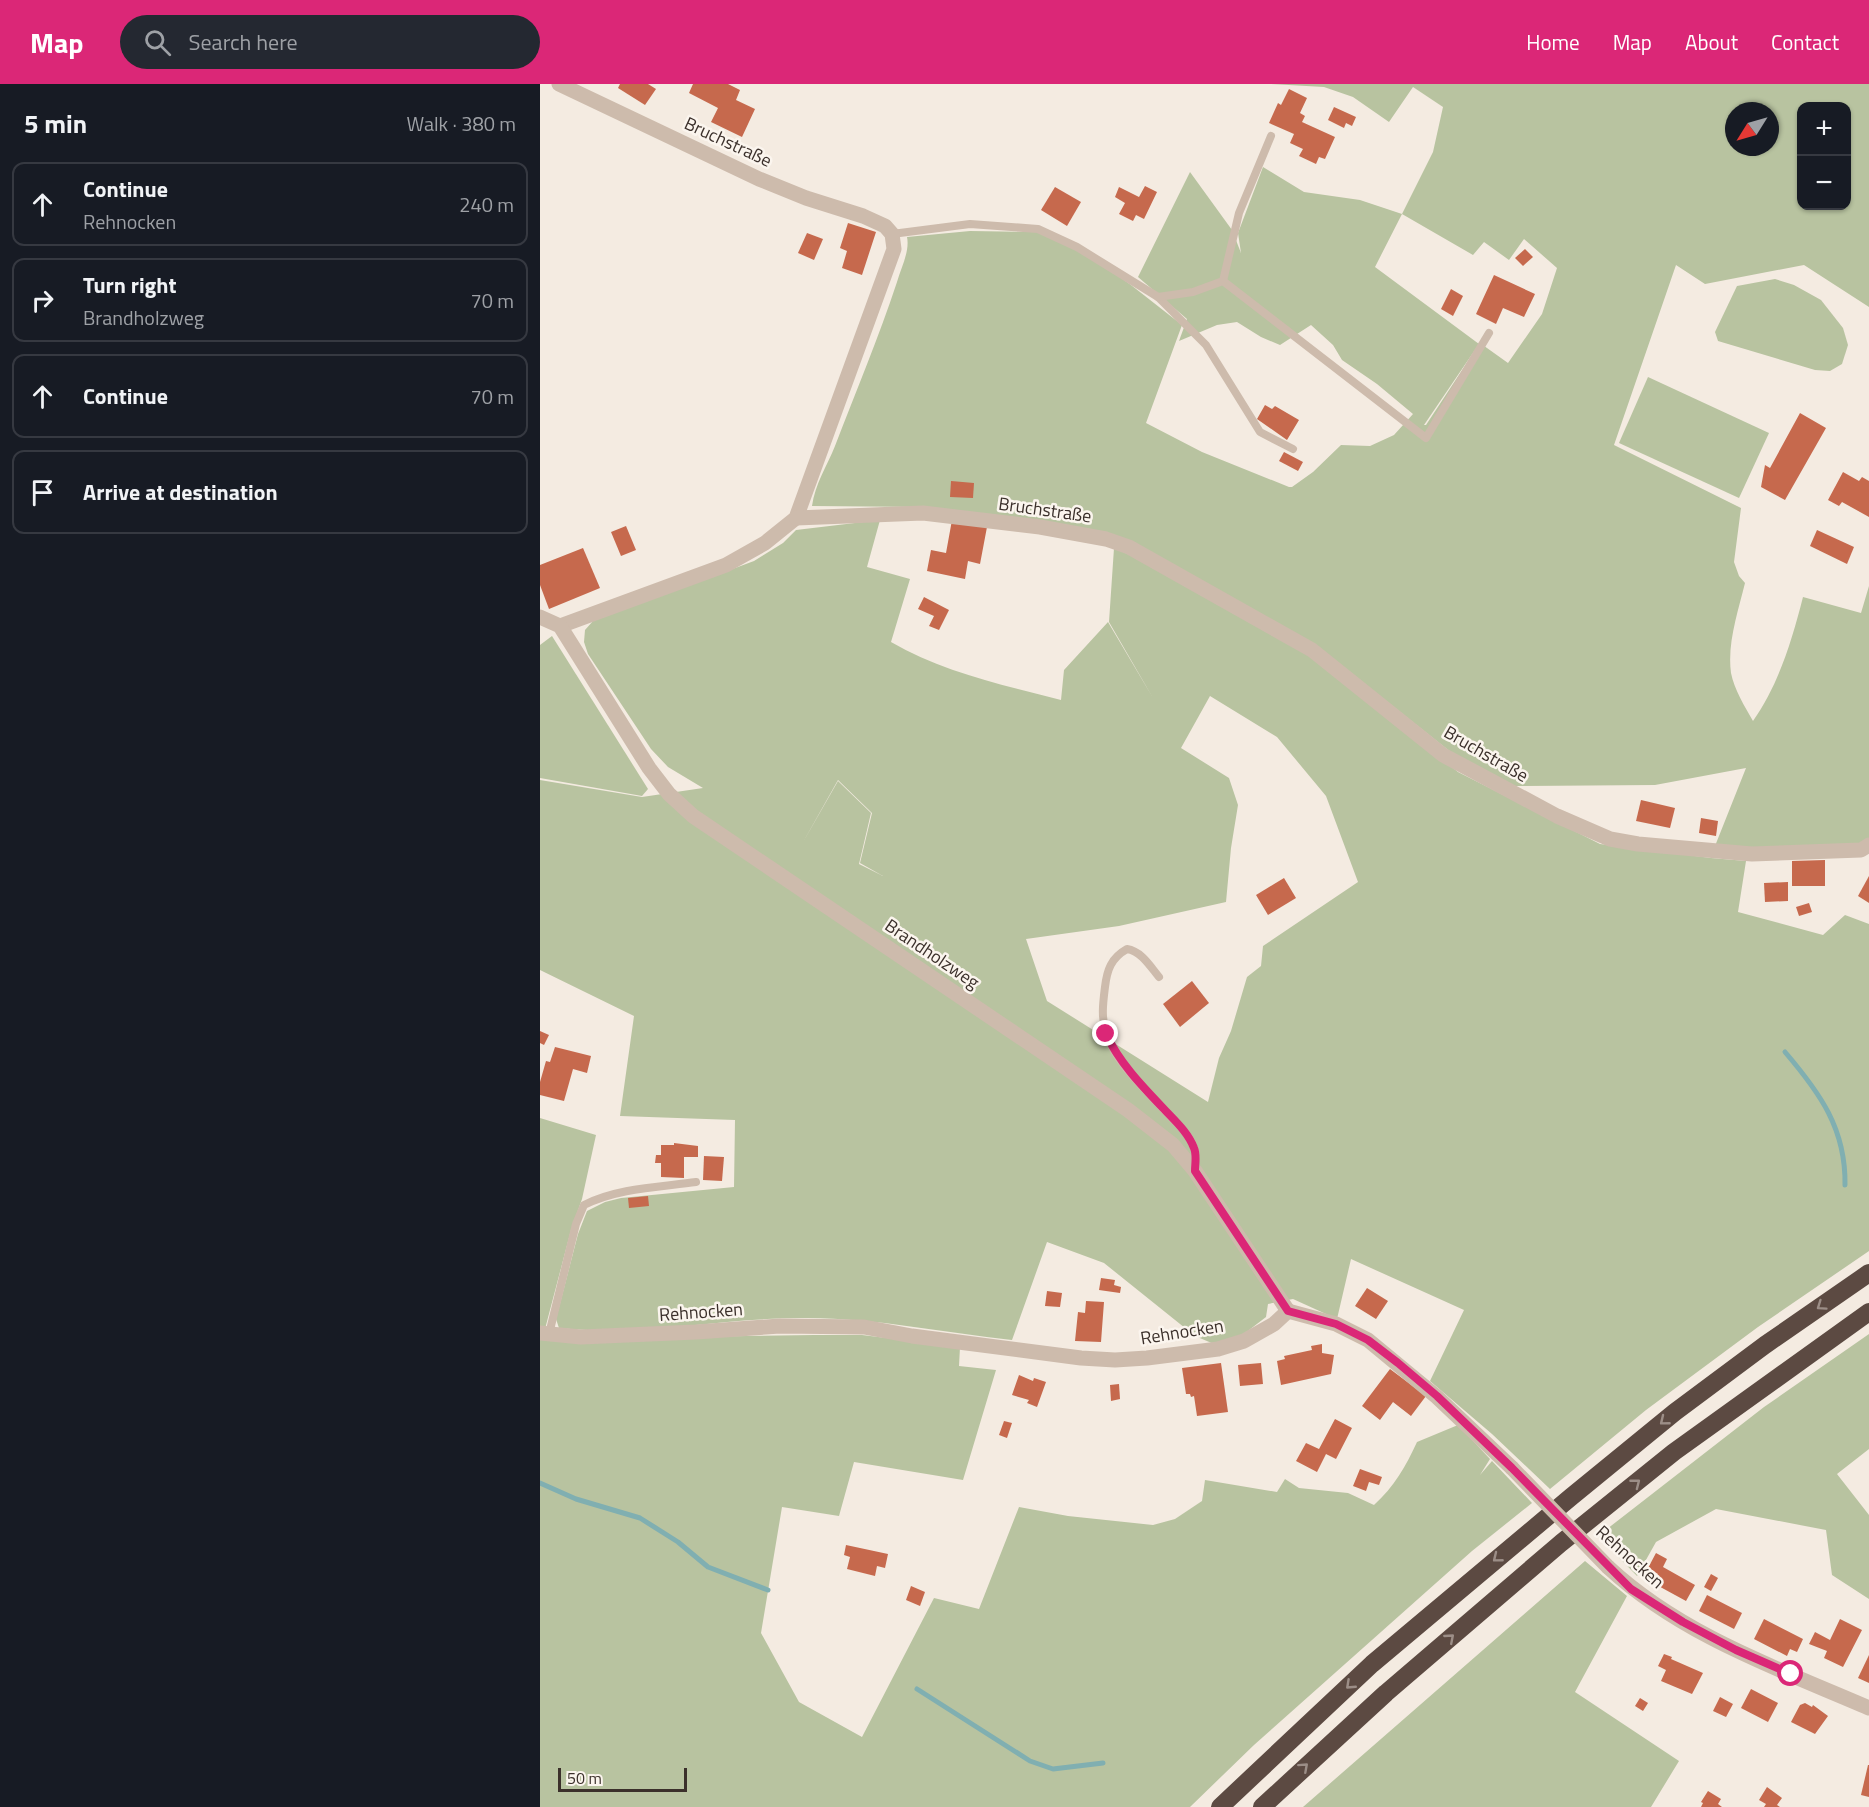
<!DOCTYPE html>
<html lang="en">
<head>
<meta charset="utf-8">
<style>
	body { margin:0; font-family:"Titillium Web",sans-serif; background:#242831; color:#f1f3f6 }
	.controls { position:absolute; right:18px; top:18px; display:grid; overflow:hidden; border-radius:12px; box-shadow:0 2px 4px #0004 }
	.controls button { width:54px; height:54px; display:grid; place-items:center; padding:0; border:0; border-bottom:2px solid #363941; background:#171b24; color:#f1f3f6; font:30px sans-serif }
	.compass { position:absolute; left:1185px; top:18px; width:54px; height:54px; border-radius:50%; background:#171b24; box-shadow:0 2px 4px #0004; rotate:233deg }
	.scale { position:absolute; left:18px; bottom:15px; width:129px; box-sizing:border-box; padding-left:6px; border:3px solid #3b302b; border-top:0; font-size:16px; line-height:21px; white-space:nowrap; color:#3b302b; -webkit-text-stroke:4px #fbf5ee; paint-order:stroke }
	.stop { position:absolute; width:18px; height:18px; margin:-14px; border:4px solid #db2777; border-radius:50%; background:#fff }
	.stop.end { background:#db2777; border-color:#fff; box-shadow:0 2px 6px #0008 }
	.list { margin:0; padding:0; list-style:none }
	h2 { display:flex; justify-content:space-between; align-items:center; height:78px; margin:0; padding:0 24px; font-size:26px }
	h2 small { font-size:20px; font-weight:400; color:#9ea1a6 }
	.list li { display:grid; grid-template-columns:39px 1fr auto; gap:18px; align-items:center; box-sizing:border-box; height:84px; margin:0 12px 12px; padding:0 12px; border:2px solid #363941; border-radius:12px }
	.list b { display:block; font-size:22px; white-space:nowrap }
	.list p { margin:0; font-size:20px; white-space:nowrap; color:#9ea1a6 }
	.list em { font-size:20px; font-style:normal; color:#9ea1a6 }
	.icon { flex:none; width:33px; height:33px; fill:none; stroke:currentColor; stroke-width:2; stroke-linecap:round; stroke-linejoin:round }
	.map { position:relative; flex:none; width:1329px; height:1723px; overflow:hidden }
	header { display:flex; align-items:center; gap:36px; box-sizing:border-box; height:84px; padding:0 30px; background:#db2777; color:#fff }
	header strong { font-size:28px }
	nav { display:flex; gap:33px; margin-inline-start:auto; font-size:21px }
	.search { width:420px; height:54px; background:#242831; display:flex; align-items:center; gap:15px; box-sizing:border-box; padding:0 21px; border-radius:33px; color:#9ea1a6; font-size:22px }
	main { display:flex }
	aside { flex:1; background:#171b24 }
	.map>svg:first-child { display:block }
	.green { fill:#b8c3a0; fill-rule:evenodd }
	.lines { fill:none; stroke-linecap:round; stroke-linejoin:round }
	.stream { stroke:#80afb1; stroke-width:5 }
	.building { fill:#c6694d }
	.service { stroke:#cdbbac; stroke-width:8 }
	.minor { stroke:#cdbbac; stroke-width:15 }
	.motorway { stroke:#5c4a42; stroke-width:18 }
	.minor-bridge { stroke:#cdbbac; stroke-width:15 }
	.oneway { stroke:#9c8e87 }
	.route { stroke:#db2777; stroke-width:8 }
	.labels { text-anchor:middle; stroke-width:5; stroke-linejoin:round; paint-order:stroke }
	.street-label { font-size:18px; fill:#3b302b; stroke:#fbf5ee }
</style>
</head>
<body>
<header>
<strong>Map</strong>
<div class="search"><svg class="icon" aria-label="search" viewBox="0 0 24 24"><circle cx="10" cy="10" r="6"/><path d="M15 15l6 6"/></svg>Search here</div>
<nav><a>Home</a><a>Map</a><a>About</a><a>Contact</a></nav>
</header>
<main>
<aside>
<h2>5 min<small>Walk · 380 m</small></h2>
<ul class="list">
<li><svg class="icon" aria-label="ahead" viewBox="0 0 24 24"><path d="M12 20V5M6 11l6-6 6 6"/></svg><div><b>Continue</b><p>Rehnocken</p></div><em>240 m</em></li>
<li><svg class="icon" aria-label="right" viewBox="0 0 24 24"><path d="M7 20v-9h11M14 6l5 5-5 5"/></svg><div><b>Turn right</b><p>Brandholzweg</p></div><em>70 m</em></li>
<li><svg class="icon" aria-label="ahead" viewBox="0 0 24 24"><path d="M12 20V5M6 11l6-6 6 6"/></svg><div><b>Continue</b></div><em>70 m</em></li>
<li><svg class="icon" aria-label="arrive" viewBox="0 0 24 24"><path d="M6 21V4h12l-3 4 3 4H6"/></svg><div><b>Arrive at destination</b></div></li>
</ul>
</aside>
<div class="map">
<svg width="1329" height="1723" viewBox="0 0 1329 1723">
	<rect width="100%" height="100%" fill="#f4ebe1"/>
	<!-- green -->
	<g class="green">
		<path d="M731,0h598v223l-65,-42 -99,19 -29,-19 -62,180 127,63 -7,54 5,14 6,7c-7,29 -18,60 -14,90 3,16 14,34 22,48 26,-37 39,-81 50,-124l58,16 8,-27v254l-4,3 -125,7 -25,-4 31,-78 -91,17 -141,1 -62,-33 -138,-109 -187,-104 -202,-33 -113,-1c3,-22 15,-40 23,-60 21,-55 44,-109 62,-164 4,-14 13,-31 10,-45l63,-6 67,1 40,15 54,38 51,40 -36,98 56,29 87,35h3l21,-15 28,-27 29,1 24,-11 19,-21 -36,-30 -35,-24 -9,-15 -22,-20 -31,20 -19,-8 -24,-15 -20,3 -38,16 8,-22 -49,-42 52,-105 42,58 9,23 -3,-20 25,-66 41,25 56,8 42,14 31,-62 10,-45 -30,-20 -24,35 -36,-25 -29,-10zM1262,22h44v100h-44zM1194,27h36v36h-36zM862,130l71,41 11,-13 25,18 15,-21 33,29 -15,46 -34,49 -28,-20 -54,82h-2l55,-81 -104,-77z"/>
		<polygon points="1235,195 1254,201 1281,216 1303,244 1308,261 1302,280 1290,287 1275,286 1178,257 1175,248 1197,202"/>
		<polygon points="1108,293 1229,349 1199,414 1079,359"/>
		<path d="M340,436l-13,47 43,12 -19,63c51,30 112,43 170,58l3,-30 44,-48 45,76 -44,-76 5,-74 41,18 169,96 134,110 142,72 111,14 35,3 -8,51 85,23 22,-20 24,9v327l-111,76 -112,83 -96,79 -58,-55 -62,-53 34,-71 -113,-51 -14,60 -44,-20 -25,5 -2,13 -26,20 -26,7 -19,-8 -91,-73 -57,-21 -35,98c-67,-7 -136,-22 -204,-22 -83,-1 -165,19 -249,10l-3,-9 22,-85 9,-23 18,-9 16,-4 113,-11 1,-67 -115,-4 14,-100 -94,-46v-190l102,17 61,-9 -35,-21 -17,-18 -63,-95 -4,-12 1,-12 8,-9 161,-60 29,-18 13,-13zM670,612l67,41 49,59 32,86 -95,64 -2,20 -14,11 -16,54 -12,27 -11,44 -161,-101 -21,-62 93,-13 107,-24 5,-54 7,-43 -9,-27 -48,-30zM298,696l34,33 -12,50 23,13 -24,-12 12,-51 -33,-32 -36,63z"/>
		<polygon points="12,552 108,705 102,712 0,694 0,561"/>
		<polygon points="0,1034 56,1051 42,1115 31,1146 5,1245 0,1245"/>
		<polygon points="1329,1250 1329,1365 1297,1390 1329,1431 1329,1515 1292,1491 1286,1446 1176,1425 1116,1458 1097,1492 1058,1452 1224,1323"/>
		<path d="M274,1251h48l98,12 -1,19 37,4 -33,110 -109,-18 -15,54 -57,-9 -21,126 38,69 63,35 72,-139 45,11 40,-102 49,9 85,9 22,-6 27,-18 3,-21 72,12 8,-13 14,9 49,5 26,12c20,-18 32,-39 43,-63l41,-17 32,34 -10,16 12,-14 40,42 -60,48 -218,194 -64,62h-650v-468z"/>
		<polygon points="1045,1477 1087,1512 1035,1608 1139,1677 1111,1723 763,1723"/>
	</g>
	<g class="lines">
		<!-- stream -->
		<g class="stream">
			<path d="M1245,968c35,41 61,77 60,133"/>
			<polyline points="0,1399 36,1415 100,1434 138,1458 168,1483 228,1506"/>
			<polyline points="377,1605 490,1677 513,1685 563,1679"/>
		</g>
	</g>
	<!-- building -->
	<g class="building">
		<polygon points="80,0 108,0 116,5 105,21 78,4"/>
		<polygon points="153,0 188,0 200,6 196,16 215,25 202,53 171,38 178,24 149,9"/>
		<polygon points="749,5 767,14 760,29 765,32 762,38 795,53 785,75 779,73 776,80 759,72 763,65 750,59 754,50 729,39 738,19 741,21"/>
		<polygon points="794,23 816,33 812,42 806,39 804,44 788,36"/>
		<polygon points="605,102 617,108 604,135 596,131 593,137 579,130 585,119 575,113 579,103 599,113"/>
		<polygon points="515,103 541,118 527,142 501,126"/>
		<polygon points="308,139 336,148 322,191 302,184 307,167 300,164"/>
		<polygon points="267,149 283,155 274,176 258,169"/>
		<polygon points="985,165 993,173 983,182 975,174"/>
		<polygon points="954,191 995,210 984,233 963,224 956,240 936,230"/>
		<polygon points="911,205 923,212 913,232 901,225"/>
		<polygon points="725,321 732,325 735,322 759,336 747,356 717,335"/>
		<polygon points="1260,329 1286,344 1245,416 1221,403 1225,381 1230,384"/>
		<polygon points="744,368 763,378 758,387 739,377"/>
		<polygon points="1303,388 1319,397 1322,393 1329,397 1329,433 1302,418 1299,422 1288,416"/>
		<polygon points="411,397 434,399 433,414 410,413"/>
		<polygon points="412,436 447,443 440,480 428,477 425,495 387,487 391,466 406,469"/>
		<polygon points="86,442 96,466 81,472 71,448"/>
		<polygon points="1277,446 1314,463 1307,480 1270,462"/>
		<polygon points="43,464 60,504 9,525 0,501 0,481"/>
		<polygon points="384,513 409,526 399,546 389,542 394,532 378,525"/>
		<polygon points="1101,716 1135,724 1130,744 1096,737"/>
		<polygon points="1161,734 1178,737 1176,752 1159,749"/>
		<polygon points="1285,776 1285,802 1252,802 1252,777"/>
		<polygon points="1329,792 1329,819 1318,812"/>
		<polygon points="744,794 756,814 728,831 716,811"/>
		<polygon points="1248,798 1248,817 1225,818 1224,799"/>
		<polygon points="1269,819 1272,828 1259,832 1256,823"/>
		<polygon points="652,897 669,919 640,943 623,920"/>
		<polygon points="0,947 9,951 4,961 0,959"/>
		<polygon points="15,963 51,972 47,989 33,985 24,1017 0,1011 0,998 6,977 10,978"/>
		<polygon points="134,1059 158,1062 158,1073 144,1073 144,1094 121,1093 121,1079 115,1079 116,1071 121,1071 121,1061 134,1061"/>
		<polygon points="164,1072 184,1073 182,1097 163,1096"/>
		<polygon points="108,1112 109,1122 89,1124 88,1114"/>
		<polygon points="561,1194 575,1196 574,1201 581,1203 580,1209 559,1206"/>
		<polygon points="827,1204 848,1217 836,1235 815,1222"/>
		<polygon points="507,1207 522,1209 520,1223 505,1222"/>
		<polygon points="546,1217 564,1218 561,1258 535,1257 538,1228 545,1229"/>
		<polygon points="782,1260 782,1269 794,1271 791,1290 741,1301 737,1277 745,1275 744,1272 772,1266 771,1262"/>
		<polygon points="681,1279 688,1328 657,1332 654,1312 651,1313 650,1310 646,1310 642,1284"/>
		<polygon points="721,1279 723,1300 700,1302 698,1281"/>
		<polygon points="850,1285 886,1312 871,1332 853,1318 840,1336 822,1322"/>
		<polygon points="479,1291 493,1297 494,1294 506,1298 497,1323 487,1319 489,1316 472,1311"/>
		<polygon points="579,1300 580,1315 571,1317 570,1301"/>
		<polygon points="795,1335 812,1344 796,1375 786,1370 777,1388 756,1377 766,1359 779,1365"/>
		<polygon points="464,1337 472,1339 467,1354 459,1351"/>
		<polygon points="820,1385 842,1393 839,1401 829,1398 826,1407 813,1402"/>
		<polygon points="306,1461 348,1470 345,1484 337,1482 335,1492 307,1485 310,1473 304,1471"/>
		<polygon points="1116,1469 1127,1475 1123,1483 1155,1501 1146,1517 1113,1499 1118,1490 1108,1484"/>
		<polygon points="1171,1490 1178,1494 1171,1507 1164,1503"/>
		<polygon points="371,1502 385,1508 380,1522 366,1516"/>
		<polygon points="1167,1511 1202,1529 1194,1545 1159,1527"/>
		<polygon points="1224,1535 1263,1555 1257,1568 1250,1565 1247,1572 1214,1555"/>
		<polygon points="1300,1535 1322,1546 1303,1583 1284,1574 1287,1567 1269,1560 1275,1548 1290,1556"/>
		<polygon points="1124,1570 1132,1573 1131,1575 1163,1589 1152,1610 1121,1597 1126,1586 1118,1582"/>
		<polygon points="1329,1571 1329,1599 1318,1594"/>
		<polygon points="1211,1605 1238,1619 1228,1638 1201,1624"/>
		<polygon points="1180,1613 1193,1620 1186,1633 1173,1627"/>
		<polygon points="1100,1614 1108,1619 1103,1627 1095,1622"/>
		<polygon points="1265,1619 1272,1623 1273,1621 1288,1632 1275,1650 1251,1638 1260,1621"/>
		<polygon points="1328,1681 1329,1681 1329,1713 1321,1711"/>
		<polygon points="1227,1703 1242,1714 1237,1721 1240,1723 1224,1723 1226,1720 1219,1716"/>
		<polygon points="1168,1707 1181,1715 1178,1720 1182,1723 1161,1723 1163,1719 1161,1718"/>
	</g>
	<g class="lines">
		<!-- service -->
		<g class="service">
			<polyline points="352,150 430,140 498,145 537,163 618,213 666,261 720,348 753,365"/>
			<polyline points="683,197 886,354 949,249"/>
			<polyline points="618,213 653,208 683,197 699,129 731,52"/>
			<path d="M619,893c-9,-11 -18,-26 -32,-28 -16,9 -20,21 -22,38 -2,16 -4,30 1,46 10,31 40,57 62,81 10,10 24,23 27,37 1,6 0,13 0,18"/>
			<path d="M9,1250l27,-110 8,-19c33,-17 76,-18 112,-23"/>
		</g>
		<!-- minor -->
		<g class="minor">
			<polyline points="19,0 219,95 266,114 323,132 345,142 352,150 354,165 256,434 225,459 186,481 20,542"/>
			<polyline points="256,434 383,429 500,443 566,455 589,463 772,566 903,671 1017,732 1070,755 1098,760 1212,770 1321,766 1329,761"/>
			<polyline points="0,533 20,542 109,684 129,710 153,732 588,1026 633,1061 655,1087 748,1227"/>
			<polyline points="748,1227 796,1240 828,1256 897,1313 972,1384"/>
			<polyline points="0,1249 41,1253 156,1248 240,1242 324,1243 372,1252 541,1274 575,1276 607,1274 678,1265 704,1257 734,1240 748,1227"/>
			<path d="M1068,1483c73,68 171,102 261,141"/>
		</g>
		<!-- motorway -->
		<g class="motorway">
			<polyline points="680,1723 832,1580 1031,1413 1135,1328 1225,1261 1329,1189"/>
			<polyline points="722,1723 846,1609 1021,1459 1134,1368 1329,1228"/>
		</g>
		<!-- minor-bridge -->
		<polyline class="minor-bridge" points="972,1384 1068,1483"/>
	</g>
	<!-- one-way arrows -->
	<defs><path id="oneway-chevron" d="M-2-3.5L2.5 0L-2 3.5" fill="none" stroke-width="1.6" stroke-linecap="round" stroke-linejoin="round" transform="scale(1.5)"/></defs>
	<g class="oneway">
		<use href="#oneway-chevron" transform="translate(1281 1222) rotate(145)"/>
		<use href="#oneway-chevron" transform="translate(1124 1337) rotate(141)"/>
		<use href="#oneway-chevron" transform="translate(1096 1399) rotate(-38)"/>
		<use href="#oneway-chevron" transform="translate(957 1474) rotate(141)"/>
		<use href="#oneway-chevron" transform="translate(910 1554) rotate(-41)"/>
		<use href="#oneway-chevron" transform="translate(810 1601) rotate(137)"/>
		<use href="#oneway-chevron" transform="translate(764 1683) rotate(-42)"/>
	</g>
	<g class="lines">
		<!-- route -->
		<path class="route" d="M566,950c13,28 35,51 57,74 11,12 25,24 31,40 3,7 1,16 1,23l93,140 48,13 32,16 30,23 39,33 75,72 119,121 52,33 53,28 55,24"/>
	</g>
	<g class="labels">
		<!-- street labels -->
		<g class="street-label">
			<text transform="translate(188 58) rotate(25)" y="6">Bruchstraße</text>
			<text transform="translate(505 426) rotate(8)" y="6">Bruchstraße</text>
			<text transform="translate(946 670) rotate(30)" y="6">Bruchstraße</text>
			<text transform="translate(392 870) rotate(34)" y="6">Brandholzweg</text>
			<text transform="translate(161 1228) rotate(-4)" y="6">Rehnocken</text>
			<text transform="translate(642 1248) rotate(-9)" y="6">Rehnocken</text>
			<text transform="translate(1090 1473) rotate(42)" y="6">Rehnocken</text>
		</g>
	</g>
</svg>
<div class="controls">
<button>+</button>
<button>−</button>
</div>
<svg class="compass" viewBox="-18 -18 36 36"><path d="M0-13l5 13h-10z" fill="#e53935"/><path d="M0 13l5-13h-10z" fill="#9ea1a6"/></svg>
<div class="scale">50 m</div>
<div class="stop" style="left:1251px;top:1590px"></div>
<div class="stop end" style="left:566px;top:950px"></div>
</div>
</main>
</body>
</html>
